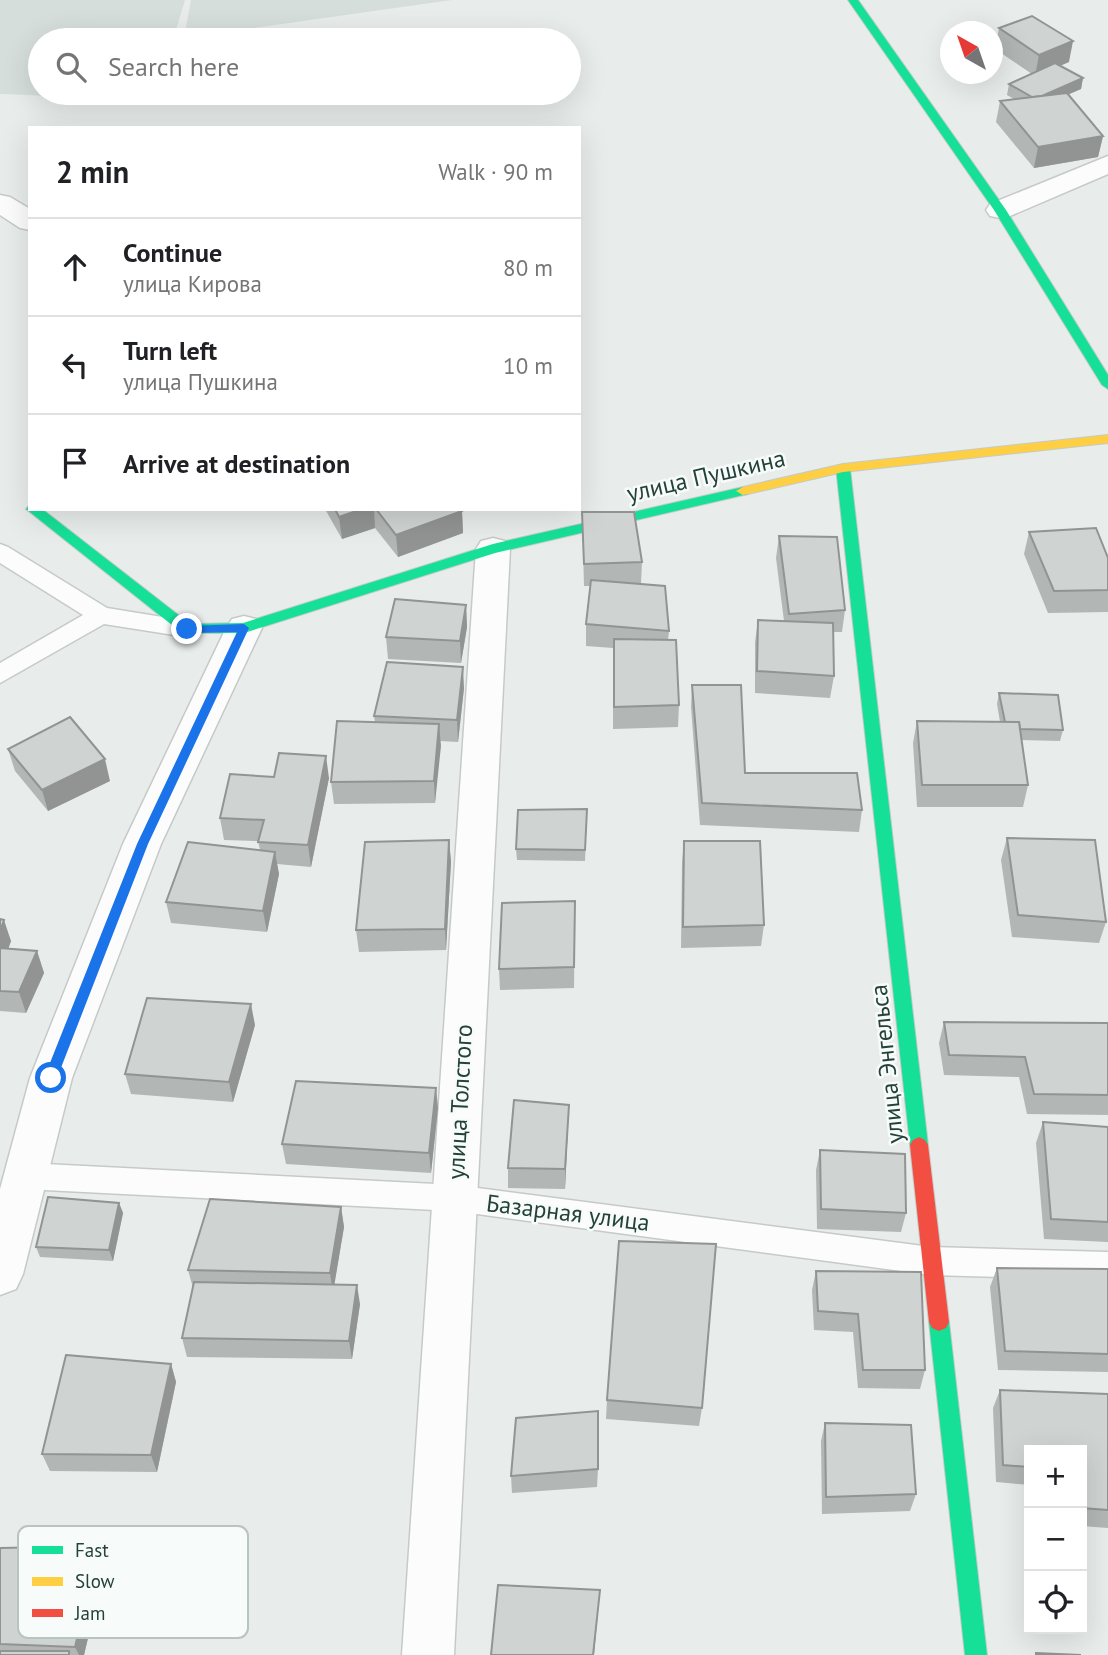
<!DOCTYPE html>
<html lang="en">
<head>
<meta charset="utf-8">
<style>
	body { margin:0; font-family:"PT Sans",sans-serif; background:#f2f2f2; color:#202124 }
	.controls { position:absolute; right:21px; bottom:21px; display:grid; overflow:hidden; border-radius:0px; box-shadow:0 7px 28px #0002 }
	.controls button { width:63px; height:63px; display:grid; place-items:center; padding:0; border:0; border-bottom:2px solid #e0e0e0; background:#fff; color:#202124; font:35px sans-serif }
	.compass { position:absolute; left:940px; top:21px; width:63px; height:63px; border-radius:50%; background:#fff; box-shadow:0 7px 28px #0002; rotate:320deg }
	.stop { position:absolute; width:21px; height:21px; margin:-16px; border:5px solid #1a73e8; border-radius:50%; background:#fff }
	.stop.end { background:#1a73e8; border-color:#fff; box-shadow:0 2px 7px #0008 }
	.list { margin:0; padding:0; list-style:none }
	h2 { display:flex; justify-content:space-between; align-items:center; height:91px; margin:0; padding:0 28px; font-size:30px }
	h2 small { font-size:23px; font-weight:400; color:#757577 }
	.list li { display:grid; grid-template-columns:46px 1fr auto; gap:21px; align-items:center; box-sizing:border-box; height:98px; padding:0 28px; border-top:2px solid #e0e0e0 }
	.list b { display:block; font-size:26px; white-space:nowrap }
	.list p { margin:0; font-size:23px; white-space:nowrap; color:#757577 }
	.list em { font-size:23px; font-style:normal; color:#757577 }
	.icon { flex:none; width:38px; height:38px; fill:none; stroke:currentColor; stroke-width:2; stroke-linecap:round; stroke-linejoin:round }
	.map { position:relative; flex:none; width:1108px; height:1655px; overflow:hidden }
	.search { position:absolute; background:#fff; box-shadow:0 7px 28px #0002; left:28px; top:28px; width:553px; height:77px; display:flex; align-items:center; gap:18px; box-sizing:border-box; padding:0 24px; border-radius:38px; color:#757577; font-size:26px }
	.panel { position:absolute; background:#fff; box-shadow:0 7px 28px #0002; left:28px; top:126px; width:553px; height:385px; border-radius:0px }
	.map>svg:first-child { display:block }
	.built { fill:#d6dedb }
	.lines { fill:none; stroke-linecap:round; stroke-linejoin:round }
	.lane-casing { stroke:#c5cac8; stroke-width:3 }
	.street-casing { stroke:#c5cac8; stroke-width:3 }
	.fast-casing { stroke:#c3cbc8; stroke-width:2 }
	.slow-casing { stroke:#c3cbc8; stroke-width:2 }
	.jam-casing { stroke:#c3cbc8; stroke-width:2 }
	.lane { fill:#fcfcfc; fill-rule:evenodd }
	.street { fill:#fcfcfc; fill-rule:evenodd }
	.fast { fill:#16e098; fill-rule:evenodd }
	.slow { fill:#ffcf43; fill-rule:evenodd }
	.jam { fill:#f24e42; fill-rule:evenodd }
	.wall { fill:#b2b6b5 }
	.shaded-wall { fill:#919493 }
	.building { fill:#cfd4d2; stroke:#919493; stroke-width:2 }
	.route { fill:#1a73e8 }
	.labels { text-anchor:middle; stroke-width:5; stroke-linejoin:round; paint-order:stroke }
	.street-label { font-size:24px; fill:#24423a; stroke:#f7fbf9 }
	.key { fill:#f7fbf9; stroke:#b8c4c0; stroke-width:2 }
	.key-label { font-size:19px; fill:#24423a }
</style>
</head>
<body>
<div class="map">
<svg width="1108" height="1655" viewBox="0 0 1108 1655">
	<rect width="100%" height="100%" fill="#e8edeb"/>
	<!-- built -->
	<g class="built">
		<polygon points="0,0 185,0 173,40 40,40 40,93 159,93 157,100 0,94"/>
		<polygon points="191,0 452,0 184,38"/>
	</g>
	<g class="lines">
		<defs>
			<g id="lane">
				<polygon points="0,544 8,547 107,608 187,621 195,623 199,629 195,635 187,637 104,624 0,683 0,663 83,615 0,563"/>
				<polygon points="25,1163 455,1185 931,1247 1108,1252 1108,1280 931,1275 455,1211 25,1189 14,1185 10,1176 14,1167"/>
			</g>
			<g id="street">
				<polygon points="1108,156 1108,174 1010,216 1000,218 990,216 986,210 990,204"/>
				<polygon points="0,195 10,197 30,209 30,230 20,228 0,215"/>
				<polygon points="493,538 505,541 510,549 454,1655 402,1655 476,549 481,541"/>
				<polygon points="244,616 256,619 262,628 161,844 72,1078 23,1274 16,1289 0,1295 0,1189 30,1078 123,844 226,628 232,619"/>
			</g>
			<g id="fast">
				<polygon points="848,0 858,0 1006,210 1108,375 1108,389 1102,385 994,210"/>
				<polygon points="843,464 850,468 928,1145 925,1150 919,1153 913,1150 910,1145 836,468"/>
				<polygon points="743,487 750,491 748,494 495,553 244,633 182,633 26,509 30,505 30,509 42,509 190,624 243,623 493,544"/>
				<polygon points="939,1313 946,1316 949,1322 987,1655 965,1655 929,1322 932,1316"/>
			</g>
			<polygon id="slow" points="1108,435 1108,443 843,472 743,495 736,491 743,487 843,464"/>
			<polygon id="jam" points="919,1137 925,1140 928,1145 949,1322 946,1328 939,1331 932,1328 929,1322 910,1145 913,1140"/>
		</defs>
		<!-- lane casing -->
		<use href="#lane" class="lane-casing"/>
		<!-- street casing -->
		<use href="#street" class="street-casing"/>
		<!-- fast casing -->
		<use href="#fast" class="fast-casing"/>
		<!-- slow casing -->
		<use href="#slow" class="slow-casing"/>
		<!-- jam casing -->
		<use href="#jam" class="jam-casing"/>
		<!-- lane -->
		<use href="#lane" class="lane"/>
		<!-- street -->
		<use href="#street" class="street"/>
		<!-- fast -->
		<use href="#fast" class="fast"/>
		<!-- slow -->
		<use href="#slow" class="slow"/>
		<!-- jam -->
		<use href="#jam" class="jam"/>
	</g>
	<!-- wall -->
	<g class="wall">
		<polygon points="999,28 1069,62 1060,66 1083,78 1081,89 1068,94 1103,136 1098,157 1034,168 996,122 1000,101 1014,99 1007,95 1009,84 1032,74 995,49"/>
		<polygon points="325,509 461,509 462,511 463,533 398,557 375,528 342,539"/>
		<polygon points="582,512 642,562 641,584 669,631 668,640 679,705 678,727 613,729 613,648 586,646 586,624 590,586 584,586"/>
		<polygon points="1029,532 1108,558 1108,612 1048,613 1024,554"/>
		<polygon points="779,536 845,610 842,632 833,632 834,676 830,698 755,693 755,642 758,620 784,621 776,558"/>
		<polygon points="466,605 467,627 461,663 388,659 386,637"/>
		<polygon points="692,685 745,773 862,810 859,832 700,825 691,707"/>
		<polygon points="464,688 458,742 440,741 435,803 334,804 331,782 375,722 374,716"/>
		<polygon points="999,693 1063,730 1060,741 1021,740 1028,785 1023,807 917,807 913,743 917,721 1000,722 997,704"/>
		<polygon points="8,749 110,781 48,811 15,771"/>
		<polygon points="274,777 329,778 311,867 277,864 279,874 267,932 171,923 166,902 260,850 258,841 224,840 220,818"/>
		<polygon points="587,809 585,861 517,860 516,849"/>
		<polygon points="1007,838 1106,922 1099,943 1012,937 1001,860"/>
		<polygon points="449,840 451,862 446,950 359,952 356,930"/>
		<polygon points="684,841 764,925 761,946 681,948 682,863"/>
		<polygon points="575,901 574,988 500,990 499,969"/>
		<polygon points="0,919 11,941 8,949 37,951 44,973 26,1013 0,1011"/>
		<polygon points="944,1022 1108,1023 1108,1115 1027,1114 1019,1077 944,1075 939,1043"/>
		<polygon points="255,1025 233,1102 131,1094 125,1074"/>
		<polygon points="438,1108 431,1173 286,1164 282,1144"/>
		<polygon points="1043,1122 1108,1127 1108,1242 1044,1239 1036,1143"/>
		<polygon points="568,1125 565,1189 508,1188 508,1168"/>
		<polygon points="820,1150 906,1213 901,1232 817,1229 816,1170"/>
		<polygon points="119,1203 123,1213 113,1261 40,1257 36,1247"/>
		<polygon points="341,1207 344,1227 334,1285 360,1304 352,1359 187,1357 182,1338 193,1288 188,1270"/>
		<polygon points="997,1268 1108,1269 1108,1372 998,1370 990,1287"/>
		<polygon points="816,1271 925,1370 920,1389 858,1388 853,1332 814,1330 812,1290"/>
		<polygon points="171,1364 176,1382 157,1472 50,1471 42,1454"/>
		<polygon points="1000,1390 1108,1394 1108,1528 1082,1526 1082,1450 1029,1450 1029,1485 996,1482 993,1408"/>
		<polygon points="607,1400 702,1408 699,1426 606,1419"/>
		<polygon points="825,1423 916,1494 910,1511 822,1514 821,1441"/>
		<polygon points="598,1469 597,1487 512,1493 511,1476"/>
		<polygon points="50,1547 58,1563 57,1568 101,1583 84,1655 0,1655 0,1548"/>
	</g>
	<!-- shaded-wall -->
	<g class="shaded-wall">
		<polygon points="1073,41 1069,62 1035,76 1039,55"/>
		<polygon points="1083,78 1081,89 1033,110 1035,99"/>
		<polygon points="1103,136 1098,157 1034,168 1038,147"/>
		<polygon points="362,509 374,509 375,528 342,539 339,517"/>
		<polygon points="462,511 463,533 398,557 396,535"/>
		<polygon points="466,605 467,627 461,663 460,641"/>
		<polygon points="463,667 464,688 458,742 457,720"/>
		<polygon points="439,724 441,746 435,803 434,781"/>
		<polygon points="326,756 329,778 311,867 308,845"/>
		<polygon points="105,759 110,781 48,811 42,790"/>
		<polygon points="449,840 451,862 446,950 445,929"/>
		<polygon points="275,852 279,874 267,932 263,911"/>
		<polygon points="4,920 11,941 1,969 0,964 0,931"/>
		<polygon points="37,951 44,973 26,1013 19,992"/>
		<polygon points="251,1004 255,1025 233,1102 229,1082"/>
		<polygon points="436,1088 438,1108 431,1173 429,1153"/>
		<polygon points="569,1105 568,1125 565,1189 565,1169"/>
		<polygon points="119,1203 123,1213 113,1261 109,1250"/>
		<polygon points="341,1207 344,1227 333,1293 330,1273"/>
		<polygon points="357,1285 360,1304 352,1359 349,1341"/>
		<polygon points="171,1364 176,1382 157,1472 151,1455"/>
		<polygon points="50,1547 58,1563 52,1585 44,1569"/>
		<polygon points="94,1566 101,1583 84,1655 79,1655 75,1647"/>
		<polygon points="600,1590 594,1655 593,1655"/>
	</g>
	<!-- building -->
	<g class="building">
		<polygon points="1032,16 1073,41 1039,55 999,28"/>
		<polygon points="1055,63 1083,78 1042,96 1032,97 1009,84"/>
		<polygon points="1067,93 1103,136 1038,147 1000,101"/>
		<polygon points="335,509 362,509 339,517"/>
		<polygon points="376,509 461,509 462,511 396,535"/>
		<polygon points="582,512 634,512 642,562 584,564"/>
		<polygon points="1096,528 1108,558 1108,590 1054,591 1029,532"/>
		<polygon points="779,536 837,537 845,610 789,614"/>
		<polygon points="591,580 665,586 669,631 586,624"/>
		<polygon points="395,599 466,605 460,641 386,637"/>
		<polygon points="758,620 833,623 834,676 757,671"/>
		<polygon points="614,639 676,640 679,705 614,707"/>
		<polygon points="387,662 463,667 457,720 374,716"/>
		<polygon points="692,685 741,685 745,773 857,773 862,810 702,803"/>
		<polygon points="999,693 1058,695 1063,730 1020,729 1019,722 1005,722"/>
		<polygon points="70,717 105,759 42,790 8,749"/>
		<polygon points="337,721 439,724 434,781 331,782"/>
		<polygon points="917,721 1019,722 1028,785 922,785"/>
		<polygon points="279,753 326,756 308,845 258,842 264,820 220,818 230,774 274,777"/>
		<polygon points="587,809 585,850 516,849 518,810"/>
		<polygon points="1007,838 1095,840 1106,922 1018,915"/>
		<polygon points="449,840 445,929 356,930 365,842"/>
		<polygon points="684,841 760,841 764,925 683,927"/>
		<polygon points="188,842 275,852 263,911 166,902"/>
		<polygon points="575,901 574,967 499,969 502,903"/>
		<polygon points="0,919 4,920 0,931"/>
		<polygon points="0,948 37,951 19,992 0,991"/>
		<polygon points="147,998 251,1004 229,1082 125,1074"/>
		<polygon points="944,1022 1108,1023 1108,1095 1034,1094 1025,1057 949,1055"/>
		<polygon points="296,1081 436,1088 429,1153 282,1144"/>
		<polygon points="514,1100 569,1105 565,1169 508,1168"/>
		<polygon points="1043,1122 1108,1127 1108,1222 1051,1219"/>
		<polygon points="820,1150 905,1154 906,1213 821,1209"/>
		<polygon points="48,1197 119,1203 109,1250 36,1247"/>
		<polygon points="210,1199 341,1207 330,1273 188,1270"/>
		<polygon points="619,1241 716,1244 702,1408 607,1400"/>
		<polygon points="997,1268 1108,1269 1108,1354 1005,1351"/>
		<polygon points="816,1271 921,1272 925,1370 863,1370 858,1314 818,1311"/>
		<polygon points="194,1282 357,1285 349,1341 182,1338"/>
		<polygon points="66,1355 171,1364 151,1455 42,1454"/>
		<polygon points="1000,1390 1108,1394 1108,1510 1082,1508 1082,1450 1029,1450 1029,1467 1003,1465"/>
		<polygon points="598,1411 598,1469 511,1476 516,1418"/>
		<polygon points="825,1423 911,1425 916,1494 826,1497"/>
		<polygon points="50,1547 44,1569 94,1566 75,1647 0,1644 0,1548"/>
		<polygon points="498,1585 600,1590 593,1655 491,1655"/>
		<rect x="0" y="1651" width="69" height="4"/>
		<polygon points="1036,1653 1081,1655 1036,1655"/>
	</g>
	<!-- route -->
	<polygon class="route" points="244,624 249,628 148,844 57,1078 55,1082 46,1082 44,1078 137,844 237,632 187,633 181,629 187,626"/>
	<g class="labels">
		<!-- street labels -->
		<g class="street-label">
			<text transform="translate(706 476) rotate(-13)" y="8">улица Пушкина</text>
			<text transform="translate(887 1064) rotate(-96)" y="8">улица Энгельса</text>
			<text transform="translate(460 1102) rotate(-87)" y="8">улица Толстого</text>
			<text transform="translate(568 1213) rotate(7)" y="8">Базарная улица</text>
		</g>
	</g>
	<!-- legend -->
	<rect x="18" y="1526" width="230" height="112" rx="10" class="key"/>
	<rect x="32" y="1546" width="31" height="8" fill="#16e098"/>
	<rect x="32" y="1577" width="31" height="9" fill="#ffcf43"/>
	<rect x="32" y="1609" width="31" height="8" fill="#f24e42"/>
	<g class="key-label">
		<text x="75" y="1557">Fast</text>
		<text x="75" y="1588">Slow</text>
		<text x="75" y="1620">Jam</text>
	</g>
</svg>
<div class="controls">
<button>+</button>
<button>−</button>
<button><svg class="icon" aria-label="locate" viewBox="0 0 24 24"><circle cx="12" cy="12" r="6"/><path d="M12 2v4M12 18v4M2 12h4M18 12h4"/></svg></button>
</div>
<svg class="compass" viewBox="-18 -18 36 36"><path d="M0-13l5 13h-10z" fill="#e53935"/><path d="M0 13l5-13h-10z" fill="#757577"/></svg>
<div class="stop" style="left:51px;top:1078px"></div>
<div class="stop end" style="left:187px;top:629px"></div>
<div class="search"><svg class="icon" aria-label="search" viewBox="0 0 24 24"><circle cx="10" cy="10" r="6"/><path d="M15 15l6 6"/></svg>Search here</div>
<section class="panel">
<h2>2 min<small>Walk · 90 m</small></h2>
<ul class="list">
<li><svg class="icon" aria-label="ahead" viewBox="0 0 24 24"><path d="M12 20V5M6 11l6-6 6 6"/></svg><div><b>Continue</b><p>улица Кирова</p></div><em>80 m</em></li>
<li><svg class="icon" aria-label="left" viewBox="0 0 24 24"><path d="M17 20v-9H6M10 6l-5 5 5 5"/></svg><div><b>Turn left</b><p>улица Пушкина</p></div><em>10 m</em></li>
<li><svg class="icon" aria-label="arrive" viewBox="0 0 24 24"><path d="M6 21V4h12l-3 4 3 4H6"/></svg><div><b>Arrive at destination</b></div></li>
</ul>
</section>
</div>
</body>
</html>
